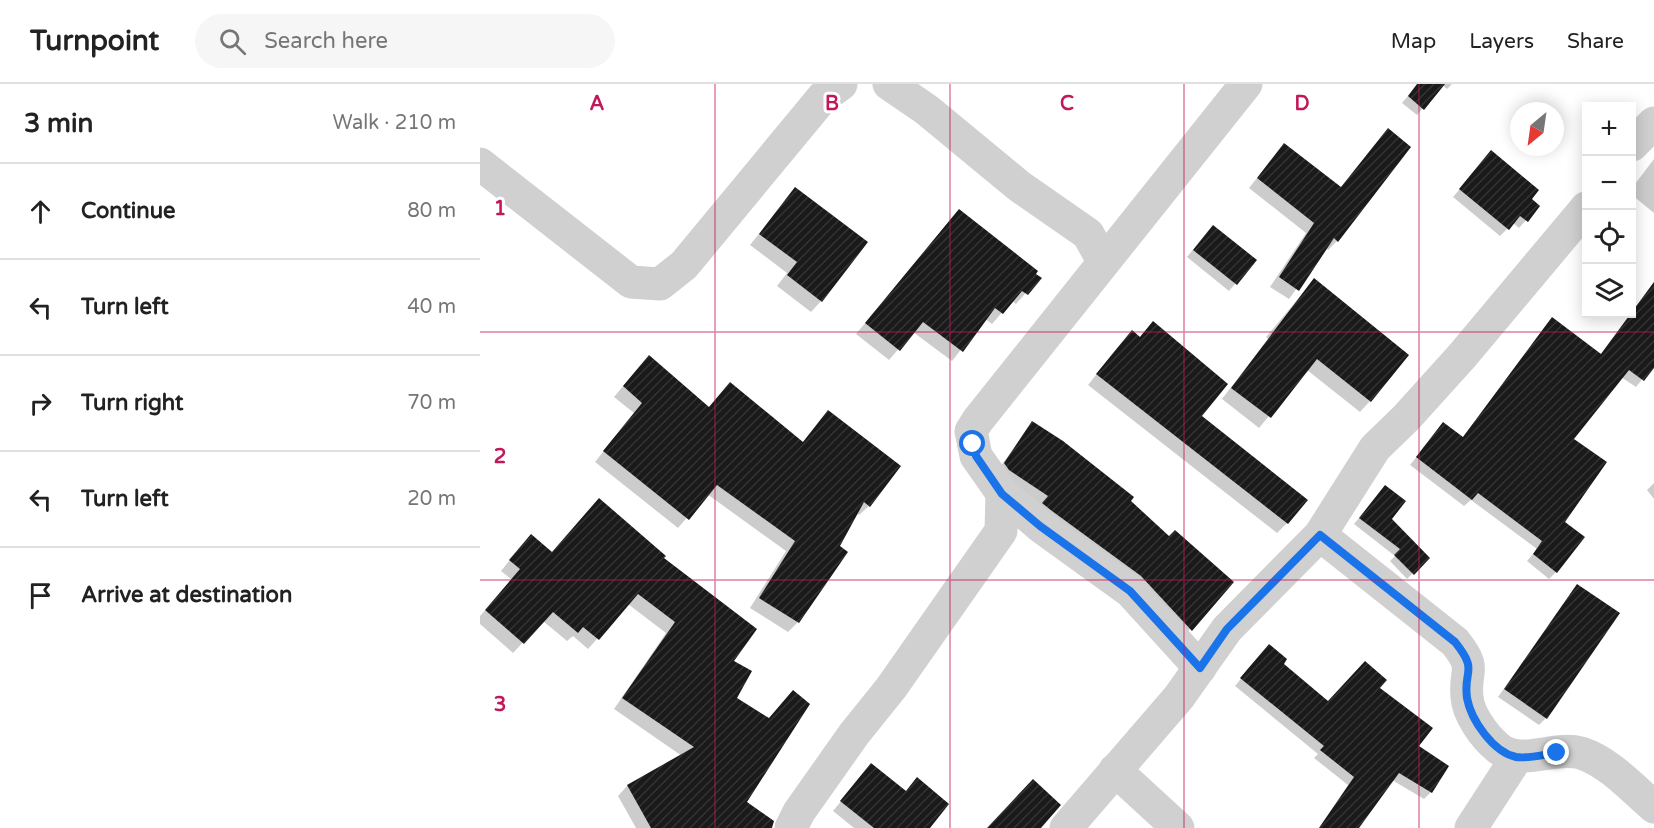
<!DOCTYPE html>
<html lang="en">
<head>
<meta charset="utf-8">
<style>
	body { margin:0; font-family:"Varela Round",sans-serif; background:#f6f6f6; color:#222 }
	.controls { position:absolute; right:18px; top:18px; display:grid; overflow:hidden; border-radius:0px; box-shadow:0 3px 15px #0003 }
	.controls button { width:54px; height:54px; display:grid; place-items:center; padding:0; border:0; border-bottom:2px solid #e0e0e0; background:#fff; color:#222; font:30px sans-serif }
	.compass { position:absolute; left:1030px; top:18px; width:54px; height:54px; border-radius:50%; background:#fff; box-shadow:0 3px 15px #0003; rotate:209deg }
	.stop { position:absolute; width:18px; height:18px; margin:-14px; border:4px solid #1a73e8; border-radius:50%; background:#fff }
	.stop.end { background:#1a73e8; border-color:#fff; box-shadow:0 2px 6px #0008 }
	.list { margin:0; padding:0; list-style:none }
	h2 { display:flex; justify-content:space-between; align-items:center; height:78px; margin:0; padding:0 24px; font-size:26px }
	h2 small { font-size:20px; font-weight:400; color:#767676 }
	.list li { display:grid; grid-template-columns:39px 1fr auto; gap:18px; align-items:center; box-sizing:border-box; height:96px; padding:0 24px; border-top:2px solid #e0e0e0 }
	.list b { display:block; font-size:22px; white-space:nowrap }
	.list em { font-size:20px; font-style:normal; color:#767676 }
	.icon { flex:none; width:33px; height:33px; fill:none; stroke:currentColor; stroke-width:2; stroke-linecap:round; stroke-linejoin:round }
	.map { position:relative; flex:none; width:1174px; height:744px; overflow:hidden }
	header { display:flex; align-items:center; gap:36px; box-sizing:border-box; height:84px; padding:0 30px; background:#fff; border-bottom:2px solid #e0e0e0 }
	header strong { font-size:28px }
	nav { display:flex; gap:33px; margin-inline-start:auto; font-size:21px }
	.search { width:420px; height:54px; background:#f6f6f6; display:flex; align-items:center; gap:15px; box-sizing:border-box; padding:0 21px; border-radius:33px; color:#767676; font-size:22px }
	main { display:flex }
	aside { flex:1; background:#fff }
	.map>svg:first-child { display:block }
	.shadow { fill:#0003 }
	.building { fill:url(#building-hatch) }
	.lines { fill:none; stroke-linecap:round; stroke-linejoin:round }
	.minor { stroke:#d0d0d0; stroke-width:33 }
	.route { stroke:#1a73e8; stroke-width:8 }
	.grid { fill:none; stroke:#c2185b; stroke-width:1.5; stroke-opacity:0.55 }
	.grid-label { font-size:20px; text-anchor:middle; font-weight:bold; fill:#c2185b; stroke:#fff; stroke-width:6; stroke-linejoin:round; paint-order:stroke }
</style>
</head>
<body>
<header>
<strong>Turnpoint</strong>
<div class="search"><svg class="icon" aria-label="search" viewBox="0 0 24 24"><circle cx="10" cy="10" r="6"/><path d="M15 15l6 6"/></svg>Search here</div>
<nav><a>Map</a><a>Layers</a><a>Share</a></nav>
</header>
<main>
<aside>
<h2>3 min<small>Walk · 210 m</small></h2>
<ul class="list">
<li><svg class="icon" aria-label="ahead" viewBox="0 0 24 24"><path d="M12 20V5M6 11l6-6 6 6"/></svg><div><b>Continue</b></div><em>80 m</em></li>
<li><svg class="icon" aria-label="left" viewBox="0 0 24 24"><path d="M17 20v-9H6M10 6l-5 5 5 5"/></svg><div><b>Turn left</b></div><em>40 m</em></li>
<li><svg class="icon" aria-label="right" viewBox="0 0 24 24"><path d="M7 20v-9h11M14 6l5 5-5 5"/></svg><div><b>Turn right</b></div><em>70 m</em></li>
<li><svg class="icon" aria-label="left" viewBox="0 0 24 24"><path d="M17 20v-9H6M10 6l-5 5 5 5"/></svg><div><b>Turn left</b></div><em>20 m</em></li>
<li><svg class="icon" aria-label="arrive" viewBox="0 0 24 24"><path d="M6 21V4h12l-3 4 3 4H6"/></svg><div><b>Arrive at destination</b></div></li>
</ul>
</aside>
<div class="map">
<svg width="1174" height="744" viewBox="0 0 1174 744">
	<defs>
		<pattern id="building-hatch" width="6" height="6" patternUnits="userSpaceOnUse" patternTransform="scale(1.5)"><rect width="6" height="6" fill="#1a1a1a"/><path d="M-1 1l2-2M0 6l6-6M5 7l2-2" fill="none" stroke="#333"/></pattern>
	</defs>
	<rect width="100%" height="100%" fill="#fff"/>
	<!-- shadow -->
	<g class="shadow">
		<polygon points="938,0 972,0 967,5 962,1 937,31 922,19"/>
		<polygon points="804,61 857,157 848,166 846,164 809,215 790,203 826,149 769,104"/>
		<polygon points="1174,75 1174,129 1152,111 1152,104"/>
		<polygon points="1004,76 1058,123 1039,144 1033,139 1020,152 973,113"/>
		<polygon points="315,105 341,217 331,228 297,202 307,189 270,161"/>
		<polygon points="469,138 559,194 536,220 532,217 512,240 505,235 472,277 433,248 409,276 376,250"/>
		<polygon points="726,150 775,176 749,207 707,173"/>
		<polygon points="834,196 890,317 880,328 827,286 779,344 742,315 788,255 786,253"/>
		<polygon points="1174,198 1174,254 1171,257 1174,259 1174,281 1156,303 1141,293 1092,355 1076,488 1069,495 1047,477 1057,465 991,416 984,422 930,381 963,340 982,354 1072,235 1120,271"/>
		<polygon points="663,249 720,332 807,439 797,449 608,301 642,258 659,254"/>
		<polygon points="159,283 228,324 250,300 322,359 348,328 389,422 379,431 376,429 358,463 366,468 318,538 308,548 270,524 306,467 227,410 198,444 115,378 154,329 134,313"/>
		<polygon points="552,339 689,453 752,498 701,555 515,390"/>
		<polygon points="1174,399 1174,415 1167,406"/>
		<polygon points="900,409 910,435 948,474 927,495 910,477 915,472 874,440"/>
		<polygon points="41,462 72,470 182,474 251,577 255,615 288,636 313,608 265,718 283,744 156,744 138,712 147,702 202,672 134,625 186,549 148,520 108,565 93,552 87,557 63,537 33,569 0,540 0,532 32,496 21,487"/>
		<polygon points="1097,502 1066,634 1059,641 1018,613"/>
		<polygon points="782,569 801,580 848,619 898,604 937,663 951,708 944,715 912,696 878,744 839,744 868,701 834,674 838,670 755,602"/>
		<polygon points="391,681 425,708 437,695 448,744 374,744 353,727"/>
	</g>
	<!-- building -->
	<g class="building">
		<polygon points="937,0 965,0 944,26 928,12"/>
		<polygon points="908,44 931,63 858,158 854,154 819,207 799,193 834,139 777,94 804,59 861,103"/>
		<polygon points="1011,66 1059,106 1052,115 1060,122 1048,138 1040,132 1029,146 979,105"/>
		<polygon points="315,103 388,158 342,218 307,191 317,178 279,150"/>
		<polygon points="479,125 558,187 556,190 562,194 548,211 542,207 523,230 515,224 483,268 443,238 420,267 385,239"/>
		<polygon points="733,141 777,176 757,201 713,166"/>
		<polygon points="834,194 929,271 891,318 837,275 791,334 751,304"/>
		<polygon points="1174,198 1174,284 1164,297 1149,286 1094,355 1127,378 1085,438 1105,453 1077,489 1053,470 1062,457 998,409 992,416 936,373 963,338 983,353 1072,233 1121,270"/>
		<polygon points="673,237 748,300 722,332 828,416 808,440 616,290 652,246 660,253"/>
		<polygon points="169,271 229,323 250,298 323,358 348,326 421,382 390,423 384,418 360,462 368,468 319,539 279,514 315,457 237,401 209,436 123,367 162,319 143,302"/>
		<polygon points="552,337 583,357 654,413 651,417 689,452 695,446 754,498 712,547 661,492 572,427 562,419 568,412 529,386 524,379"/>
		<polygon points="905,401 926,417 912,435 950,474 934,491 914,471 920,465 879,434"/>
		<polygon points="119,414 186,472 184,474 277,545 254,577 272,587 257,614 289,634 313,606 330,620 267,718 294,737 292,744 171,744 147,701 214,663 142,614 195,538 158,510 119,556 103,543 98,549 73,528 44,560 5,526 40,485 29,476 51,450 72,468"/>
		<polygon points="1097,500 1140,529 1067,635 1024,605"/>
		<polygon points="789,560 807,575 804,580 848,617 885,577 907,596 900,604 953,644 939,662 969,682 952,709 919,689 879,744 839,744 874,693 840,666 844,662 760,594"/>
		<polygon points="391,679 426,707 437,693 469,720 450,744 394,744 360,717"/>
		<polygon points="553,695 581,721 561,744 507,744"/>
	</g>
	<g class="lines">
		<!-- minor -->
		<g class="minor">
			<polyline points="409,0 447,26 539,102 608,150 623,177"/>
			<polyline points="1152,61 1174,39"/>
			<polyline points="0,80 151,198 180,200 204,181 343,13 361,0"/>
			<path d="M840,451l135,107c23,29 9,26 12,55 1,17 17,39 30,50 23,21 56,-2 84,6 28,9 51,35 73,54"/>
			<polyline points="720,584 650,507 560,442 522,409 496,372 491,347 498,336 766,0"/>
			<polyline points="635,686 698,744"/>
			<polyline points="311,744 319,728 374,650 411,604 521,447 522,409"/>
			<polyline points="586,744 699,613 747,545 840,451 895,364 926,334 982,272 1106,124"/>
			<polyline points="991,744 1037,673"/>
		</g>
	</g>
	<g class="lines">
		<!-- route -->
		<path class="route" d="M493,360l3,12 26,38 38,32 90,65 70,77 27,-39 93,-94 135,107c24,30 8,27 12,56 4,22 26,54 49,59 11,2 30,-3 41,-4"/>
	</g>
	<!-- grid -->
	<path class="grid" d="M235,0v744M470,0v744M704,0v744M939,0v744M0,248h1174M0,496h1174"/>
	<g class="grid-label">
		<text x="117" y="26">A</text>
		<text x="352" y="26">B</text>
		<text x="587" y="26">C</text>
		<text x="822" y="26">D</text>
		<text x="20" y="131">1</text>
		<text x="20" y="379">2</text>
		<text x="20" y="627">3</text>
	</g>
</svg>
<div class="controls">
<button>+</button>
<button>−</button>
<button><svg class="icon" aria-label="locate" viewBox="0 0 24 24"><circle cx="12" cy="12" r="6"/><path d="M12 2v4M12 18v4M2 12h4M18 12h4"/></svg></button>
<button><svg class="icon" aria-label="layers" viewBox="0 0 24 24"><path d="M12 4l9 5-9 5-9-5zM3 14l9 5 9-5"/></svg></button>
</div>
<svg class="compass" viewBox="-18 -18 36 36"><path d="M0-13l5 13h-10z" fill="#e53935"/><path d="M0 13l5-13h-10z" fill="#767676"/></svg>
<div class="stop" style="left:493px;top:360px"></div>
<div class="stop end" style="left:1077px;top:669px"></div>
</div>
</main>
</body>
</html>
